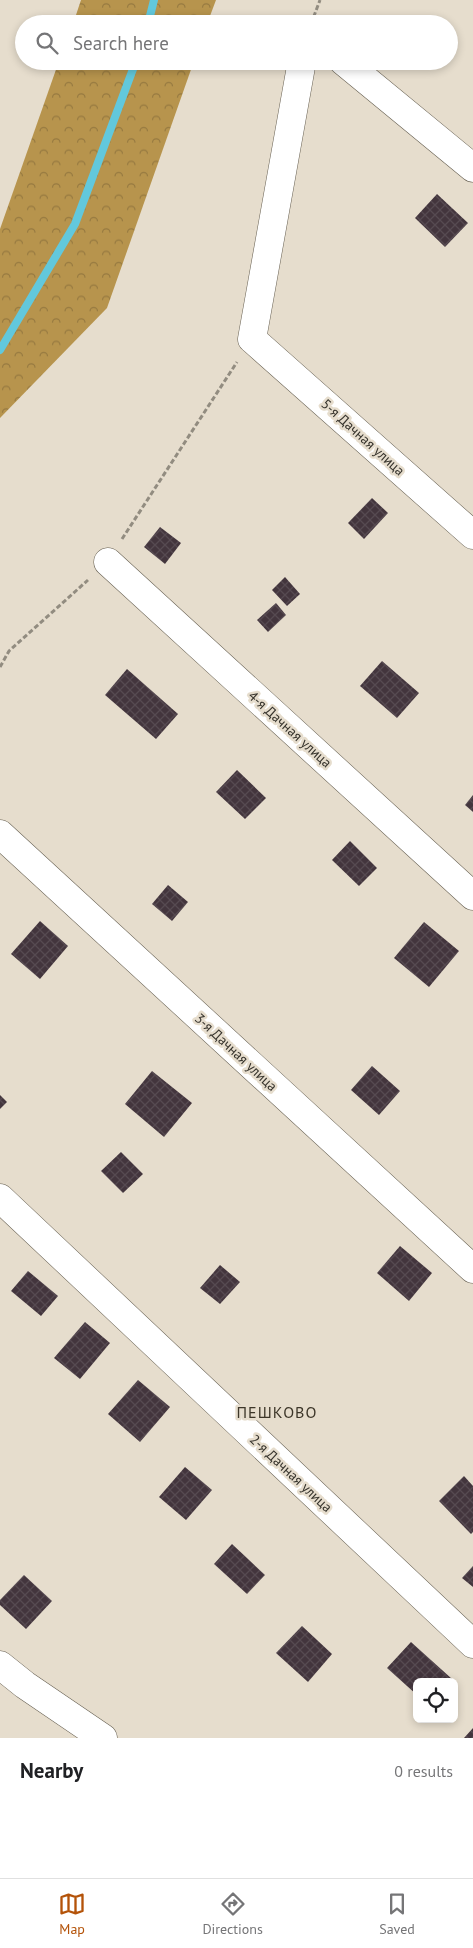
<!DOCTYPE html>
<html lang="en">
<head>
<meta charset="utf-8">
<style>
	body { margin:0; font-family:"PT Sans",sans-serif; background:#f2f2f2; color:#202124 }
	.controls { position:absolute; right:15px; bottom:15px; display:grid; overflow:hidden; border-radius:8px; box-shadow:0 2px 8px #0003 }
	.controls button { width:45px; height:45px; display:grid; place-items:center; padding:0; border:0; border-bottom:1px solid #e0e0e0; background:#fff; color:#202124; font:25px sans-serif }
	.list { margin:0; padding:0; list-style:none }
	h2 { display:flex; justify-content:space-between; align-items:center; height:65px; margin:0; padding:0 20px; font-size:21px }
	h2 small { font-size:16px; font-weight:400; color:#757577 }
	.icon { flex:none; width:28px; height:28px; fill:none; stroke:currentColor; stroke-width:2; stroke-linecap:round; stroke-linejoin:round }
	.map { position:relative; flex:none; width:473px; height:1738px; overflow:hidden }
	.search { position:absolute; background:#fff; box-shadow:0 2px 8px #0003; left:15px; right:15px; top:15px; height:55px; display:flex; align-items:center; gap:12px; box-sizing:border-box; padding:0 18px; border-radius:28px; color:#757577; font-size:19px }
	.sheet { height:140px; background:#fff }
	nav { display:flex; justify-content:space-around; align-items:center; box-sizing:border-box; height:70px; border-top:1px solid #e0e0e0; background:#fff; font-size:14px; color:#757577 }
	nav a { display:grid; justify-items:center; gap:2px }
	nav .on { color:#b45309 }
	.map>svg:first-child { display:block }
	.forest { fill:url(#forest-crowns) }
	.lines { fill:none; stroke-linecap:round; stroke-linejoin:round }
	.stream { stroke:#62c8dc; stroke-width:8 }
	.building { fill:url(#building-cross-hatch) }
	.minor-casing { stroke:#665f51; stroke-width:29 }
	.path { stroke:#928c80; stroke-width:3; stroke-dasharray:5 2.5; stroke-linecap:butt }
	.minor { stroke:#fff; stroke-width:28 }
	.labels { text-anchor:middle; stroke-width:5; stroke-linejoin:round; paint-order:stroke }
	.street-label { font-size:14px; fill:#36332c; stroke:#e6ddcd }
	.quarter-label { font-size:16px; letter-spacing:1px; fill:#3d3629; stroke:#e6ddcd }
</style>
</head>
<body>
<div class="map">
<svg width="473" height="1738" viewBox="0 0 473 1738">
	<defs>
		<pattern id="forest-crowns" width="20" height="18" patternUnits="userSpaceOnUse" patternTransform="scale(1.25)"><rect width="20" height="18" fill="#b7944d"/><path d="M2 6a3 3 0 1 1 6 0M12 15a3 3 0 1 1 6 0" fill="none" stroke="#967940"/></pattern>
		<pattern id="building-cross-hatch" width="8" height="8" patternUnits="userSpaceOnUse" patternTransform="scale(1.25)"><rect width="8" height="8" fill="#43353d"/><path d="M0 0l8 8M0 8l8-8" fill="none" stroke="#564a51"/></pattern>
	</defs>
	<rect width="100%" height="100%" fill="#e6ddcd"/>
	<!-- forest -->
	<g class="forest">
		<polygon points="81,0 216,0 207,24 73,24"/>
		<polygon points="59,61 194,61 107,308 0,418 0,229"/>
	</g>
	<g class="lines">
		<!-- stream -->
		<g class="stream">
			<polyline points="148,24 154,0"/>
			<polyline points="0,350 75,224 136,61"/>
		</g>
	</g>
	<!-- building -->
	<g class="building">
		<polygon points="437,194 468,223 445,247 415,218"/>
		<polygon points="372,498 388,513 364,539 348,523"/>
		<polygon points="160,527 181,543 165,564 144,547"/>
		<polygon points="285,577 300,594 287,606 272,590"/>
		<polygon points="276,603 286,615 268,632 257,620"/>
		<polygon points="382,661 419,693 397,718 360,686"/>
		<polygon points="127,669 178,714 156,739 105,695"/>
		<polygon points="237,770 266,798 245,819 216,792"/>
		<polygon points="473,795 473,812 465,805"/>
		<polygon points="350,841 377,868 359,886 332,860"/>
		<polygon points="168,885 188,902 172,921 152,904"/>
		<polygon points="40,921 68,946 40,979 11,954"/>
		<polygon points="424,922 459,951 429,987 394,958"/>
		<polygon points="372,1066 400,1091 379,1115 351,1090"/>
		<polygon points="152,1071 192,1103 164,1137 125,1104"/>
		<polygon points="0,1095 7,1102 0,1109"/>
		<polygon points="121,1152 143,1174 123,1193 101,1171"/>
		<polygon points="400,1246 432,1273 409,1301 377,1273"/>
		<polygon points="220,1265 240,1282 220,1304 200,1288"/>
		<polygon points="28,1271 58,1296 41,1316 11,1291"/>
		<polygon points="85,1322 110,1343 80,1379 54,1358"/>
		<polygon points="138,1380 170,1407 140,1442 108,1414"/>
		<polygon points="185,1467 212,1490 186,1520 159,1497"/>
		<polygon points="464,1476 473,1486 473,1532 471,1534 439,1501"/>
		<polygon points="232,1544 265,1575 247,1594 214,1564"/>
		<polygon points="473,1566 473,1587 462,1578"/>
		<polygon points="24,1575 52,1601 26,1629 0,1605 0,1600"/>
		<polygon points="302,1626 332,1654 308,1682 276,1653"/>
		<polygon points="411,1642 452,1679 450,1682 417,1682 417,1695 387,1668"/>
		<polygon points="473,1728 473,1738 464,1738"/>
	</g>
	<g class="lines">
		<defs>
			<g id="minor">
				<polyline points="302,61 252,339 473,535"/>
				<polyline points="343,61 473,168"/>
				<polyline points="108,562 473,896"/>
				<polyline points="0,834 473,1269"/>
				<polyline points="0,1198 473,1644"/>
				<polyline points="0,1665 25,1685 103,1738"/>
			</g>
		</defs>
		<!-- minor casing -->
		<use href="#minor" class="minor-casing"/>
		<!-- path -->
		<g class="path">
			<polyline points="311,24 320,0"/>
			<polyline points="122,539 237,362"/>
			<polyline points="0,667 9,651 88,580"/>
		</g>
		<!-- minor -->
		<use href="#minor" class="minor"/>
	</g>
	<g class="labels">
		<!-- street labels -->
		<g class="street-label">
			<text transform="translate(363 437) rotate(42)" y="5">5-я Дачная улица</text>
			<text transform="translate(290 729) rotate(42)" y="5">4-я Дачная улица</text>
			<text transform="translate(236 1052) rotate(43)" y="5">3-я Дачная улица</text>
			<text transform="translate(291 1473) rotate(43)" y="5">2-я Дачная улица</text>
		</g>
		<!-- quarter labels -->
		<g class="quarter-label">
			<text x="277" y="1418">ПЕШКОВО</text>
		</g>
	</g>
</svg>
<div class="controls">
<button><svg class="icon" aria-label="locate" viewBox="0 0 24 24"><circle cx="12" cy="12" r="6"/><path d="M12 2v4M12 18v4M2 12h4M18 12h4"/></svg></button>
</div>
<div class="search"><svg class="icon" aria-label="search" viewBox="0 0 24 24"><circle cx="10" cy="10" r="6"/><path d="M15 15l6 6"/></svg>Search here</div>
</div>
<section class="sheet">
<h2>Nearby<small>0 results</small></h2>
<ul class="list">
</ul>
</section>
<nav>
<a class="on"><svg class="icon" aria-label="map" viewBox="0 0 24 24"><path d="M3 6l6-2 6 2 6-2v14l-6 2-6-2-6 2zM9 4v14M15 6v14"/></svg>Map</a>
<a><svg class="icon" aria-label="directions" viewBox="0 0 24 24"><path d="M12 3l9 9-9 9-9-9zM9 14v-3h6M13 9l2 2-2 2"/></svg>Directions</a>
<a><svg class="icon" aria-label="saved" viewBox="0 0 24 24"><path d="M7 4h10v16l-5-4-5 4z"/></svg>Saved</a>
</nav>
</body>
</html>
